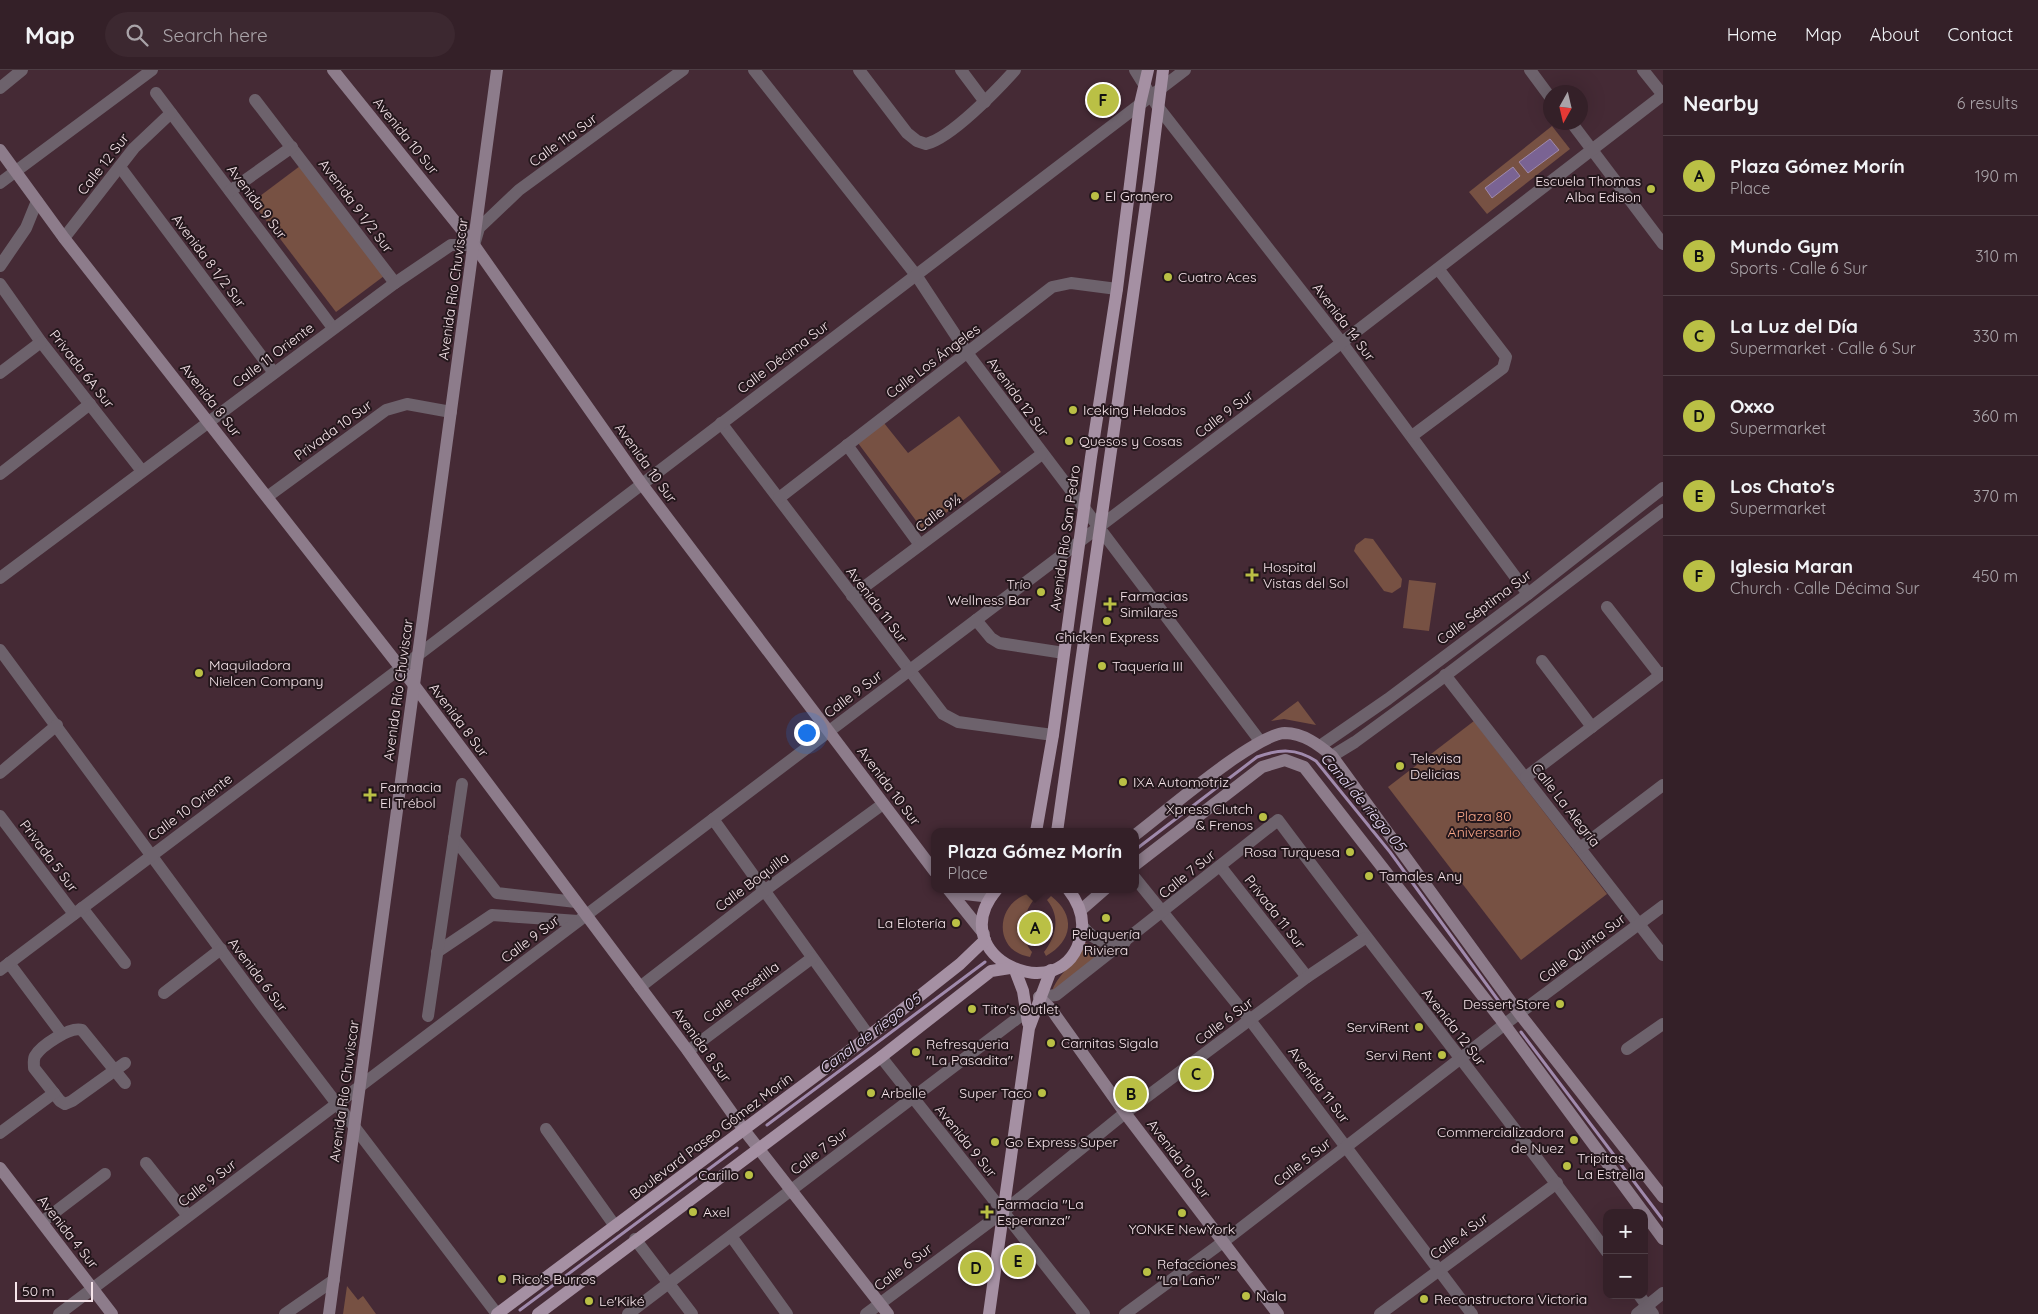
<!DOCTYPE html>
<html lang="en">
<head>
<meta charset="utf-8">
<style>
	body { margin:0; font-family:Quicksand,sans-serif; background:#3c2830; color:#f1f3f6 }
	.controls { position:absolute; right:15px; bottom:15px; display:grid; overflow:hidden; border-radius:10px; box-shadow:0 5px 20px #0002 }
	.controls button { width:45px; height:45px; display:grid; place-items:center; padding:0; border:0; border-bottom:1px solid #4e3e45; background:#342028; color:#f1f3f6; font:25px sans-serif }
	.compass { position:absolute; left:1543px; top:15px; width:45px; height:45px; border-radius:50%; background:#342028; box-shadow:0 5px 20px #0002; rotate:188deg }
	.scale { position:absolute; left:15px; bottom:12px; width:78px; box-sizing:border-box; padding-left:5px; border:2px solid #f7e5eb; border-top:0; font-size:14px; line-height:18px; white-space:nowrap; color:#f7e5eb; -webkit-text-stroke:4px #24171c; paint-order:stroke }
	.you { position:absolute; left:806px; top:662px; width:18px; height:18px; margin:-12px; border:4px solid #fff; border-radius:50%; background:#1a73e8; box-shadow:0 0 0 8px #1a73e833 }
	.badge { display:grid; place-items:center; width:32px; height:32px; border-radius:50%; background:#bac045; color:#111; font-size:16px; font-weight:700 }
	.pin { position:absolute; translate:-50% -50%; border:2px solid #fff; box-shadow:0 1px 5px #0006 }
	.popup { position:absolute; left:931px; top:758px; width:208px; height:65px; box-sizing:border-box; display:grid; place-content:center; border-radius:10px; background:#342028; filter:drop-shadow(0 1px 4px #0005); font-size:16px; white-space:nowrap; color:#a9a3a8 }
	.popup b { font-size:19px; color:#f1f3f6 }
	.popup::after { content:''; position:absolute; left:50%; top:100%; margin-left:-10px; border:10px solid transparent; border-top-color:#342028 }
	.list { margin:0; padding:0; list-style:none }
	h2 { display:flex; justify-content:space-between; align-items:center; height:65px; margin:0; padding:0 20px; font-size:21px }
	h2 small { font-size:16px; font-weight:400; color:#a9a3a8 }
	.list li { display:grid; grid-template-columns:32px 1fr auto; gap:15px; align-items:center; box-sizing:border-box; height:80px; padding:0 20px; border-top:1px solid #4e3e45 }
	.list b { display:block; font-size:19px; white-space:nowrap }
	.list p { margin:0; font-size:16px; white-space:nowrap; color:#a9a3a8 }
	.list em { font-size:16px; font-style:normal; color:#a9a3a8 }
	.icon { flex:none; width:28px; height:28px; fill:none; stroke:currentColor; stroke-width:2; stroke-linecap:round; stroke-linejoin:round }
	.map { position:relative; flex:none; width:1663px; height:1244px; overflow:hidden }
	header { display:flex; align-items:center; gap:30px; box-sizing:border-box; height:70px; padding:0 25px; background:#342028; border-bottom:1px solid #4e3e45 }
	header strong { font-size:24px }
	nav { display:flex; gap:28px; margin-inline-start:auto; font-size:18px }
	.search { width:350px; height:45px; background:#3c2830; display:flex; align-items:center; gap:12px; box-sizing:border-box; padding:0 18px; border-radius:28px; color:#a9a3a8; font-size:19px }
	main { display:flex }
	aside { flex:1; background:#342028 }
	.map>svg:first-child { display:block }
	.green { fill:#775143 }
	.water { fill:#7a6393; stroke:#a08aad }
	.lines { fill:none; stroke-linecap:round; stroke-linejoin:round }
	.stream { stroke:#a08aad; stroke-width:3 }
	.street { stroke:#6d626c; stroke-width:12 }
	.secondary { stroke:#8d7c8b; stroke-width:12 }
	.primary { stroke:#a590a3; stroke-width:12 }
	.poi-dot { fill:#bac045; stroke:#24171c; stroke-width:2 }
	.labels { text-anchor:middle; stroke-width:4; stroke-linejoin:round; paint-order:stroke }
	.street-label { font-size:14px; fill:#f7e5eb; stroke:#24171c }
	.poi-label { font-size:14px; fill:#f7e5eb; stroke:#24171c; text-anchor:start }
	.park-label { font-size:14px; fill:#fba889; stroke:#24171c }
	.water-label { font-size:15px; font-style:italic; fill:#e9dcfa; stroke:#24171c }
</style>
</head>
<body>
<header>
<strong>Map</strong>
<div class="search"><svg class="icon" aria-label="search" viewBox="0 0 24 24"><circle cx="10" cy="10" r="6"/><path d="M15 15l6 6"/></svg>Search here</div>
<nav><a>Home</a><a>Map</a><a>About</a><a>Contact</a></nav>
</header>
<main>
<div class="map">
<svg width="1663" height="1244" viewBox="0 0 1663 1244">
	<rect width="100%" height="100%" fill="#452a35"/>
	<!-- green -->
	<g class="green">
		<polygon points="1552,56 1570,79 1487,144 1469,122"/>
		<polygon points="300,96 384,206 336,242 252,132"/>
		<polygon points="959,346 1001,402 923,460 858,373 884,353 908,383"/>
		<polygon points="1365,468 1373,469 1402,509 1401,517 1392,523 1384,521 1354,481 1356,475"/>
		<polygon points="1409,510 1436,513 1429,561 1403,558"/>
		<polygon points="1298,631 1316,655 1284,649 1271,651"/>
		<polygon points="1474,651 1607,824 1521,890 1388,717"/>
		<path d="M1031,823l5,4c-14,16 -18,38 -4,55l-2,5c-38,-6 -35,-56 1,-64z"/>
		<path d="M1051,826c25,19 22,45 -5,60l-2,-4c12,-15 17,-35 3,-52z"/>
		<path d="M1085,873l23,7 -57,44c6,-21 26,-31 34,-51z"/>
		<polygon points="347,1216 358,1230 363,1226 376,1244 343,1244"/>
	</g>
	<!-- water -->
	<g class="water">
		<polygon points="1550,69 1559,80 1528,103 1519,92"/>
		<polygon points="1513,97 1520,106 1492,128 1485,118"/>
	</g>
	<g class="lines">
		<!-- stream -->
		<g class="stream">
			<path d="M1135,780l122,-93c22,-8 39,-9 59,4l74,91 113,155"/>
			<polyline points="1084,820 1084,819"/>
			<polyline points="1521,962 1663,1150"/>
			<polyline points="767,1055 985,892"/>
			<polyline points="520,1240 737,1078"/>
		</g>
		<!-- street -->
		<g class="street">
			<polyline points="754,0 916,205 968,284 1260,671"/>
			<path d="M859,0l48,63 10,8 9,3c25,-6 71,-54 89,-74"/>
			<polyline points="961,0 985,32"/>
			<polyline points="1135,0 1158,37 1342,273 1528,524"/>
			<polyline points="1530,0 1550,27"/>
			<polyline points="1643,0 1663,25"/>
			<polyline points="0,18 22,0"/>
			<polyline points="156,23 333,258"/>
			<polyline points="255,30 395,213"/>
			<polyline points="1571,52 1663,174"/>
			<polyline points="120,97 274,303"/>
			<polyline points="0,113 152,0"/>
			<polyline points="230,121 292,77"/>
			<polyline points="64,168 134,78 171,43"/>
			<polyline points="0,196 26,158 37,131"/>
			<polyline points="0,214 41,272 142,401"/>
			<polyline points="0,303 41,272"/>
			<polyline points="721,353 943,644 958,652 1053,665"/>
			<polyline points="1412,366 1503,298 1506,287 1439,200"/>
			<polyline points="847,375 920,475"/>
			<polyline points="0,404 90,334"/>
			<polyline points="267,427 386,340 407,334 451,342"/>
			<polyline points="779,428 1052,217 1071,213 1117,219"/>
			<polyline points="0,508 395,213 451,175 474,175 479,158 519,120 683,0"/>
			<polyline points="852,526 1042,384"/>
			<polyline points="1607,537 1660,605"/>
			<polyline points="976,550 991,568 999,573 1064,583"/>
			<polyline points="0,580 260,933 497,1244"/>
			<polyline points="1542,591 1592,657"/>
			<polyline points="1445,605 1663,885"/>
			<polyline points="1320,676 1388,629 1528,524 1663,418"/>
			<polyline points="1332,686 1355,672 1441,609 1663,440"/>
			<polyline points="0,703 57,655"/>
			<polyline points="1526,707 1663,603"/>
			<polyline points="0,746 74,844"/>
			<polyline points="713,749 869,966"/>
			<polyline points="454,768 497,823 576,832"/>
			<polyline points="1580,778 1663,715"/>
			<polyline points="1220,796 1307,907"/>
			<polyline points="1135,808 1250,950 1472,1244"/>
			<polyline points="82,838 125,893"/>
			<path d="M1083,857c12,14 23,18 42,15"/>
			<polyline points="437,882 492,845 578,851"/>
			<polyline points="9,893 62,964"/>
			<polyline points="0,900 418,585 1185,0"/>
			<polyline points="640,917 764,821 883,734"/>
			<polyline points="164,923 221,879"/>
			<path d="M1039,927l17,-2 222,-175c108,145 222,286 329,432"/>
			<polyline points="428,946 462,714"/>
			<polyline points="1627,979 1663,954"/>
			<polyline points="688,981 812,888"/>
			<polyline points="881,987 1084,1244"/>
			<path d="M125,993l-53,38 -7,3 -5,-3 -26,-33c0,-4 -1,-8 1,-12 6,-10 35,-30 47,-26l43,53"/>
			<polyline points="546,1059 615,1156"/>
			<polyline points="0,1063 54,1023"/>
			<polyline points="146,1093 188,1146"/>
			<polyline points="42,1152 105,1104"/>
			<polyline points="731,1166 787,1244"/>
			<polyline points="635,1169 692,1244"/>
			<polyline points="1639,1225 1653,1244"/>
			<polyline points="59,1244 1301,304 1663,25"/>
			<polyline points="285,1244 334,1210"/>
			<polyline points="628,1244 1027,941"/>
			<polyline points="866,1244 1003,1142 1125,1043 1307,907 1365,868"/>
			<polyline points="1125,1244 1223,1172 1505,954 1663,836"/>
			<polyline points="1380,1244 1557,1113"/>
			<polyline points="1637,1244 1663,1223"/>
		</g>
		<!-- secondary -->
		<g class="secondary">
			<polyline points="333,0 474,175 641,413 935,802"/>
			<polyline points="0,80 64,168 414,615 688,981 744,1060 888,1244"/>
			<path d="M1135,765c28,-21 120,-101 150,-102 18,0 34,12 47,23l187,257 144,184"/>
			<polyline points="1135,795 1262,697 1285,690 1304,697 1499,947 1644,1143"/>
			<polyline points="948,819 984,864"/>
			<polyline points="949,819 965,824 991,827"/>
			<polyline points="1081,840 1105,819"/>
			<polyline points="1039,927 1051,939 1125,1043 1278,1244"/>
			<polyline points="0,1098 112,1244"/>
			<polyline points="1644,1143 1663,1169"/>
			<polyline points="329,1244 497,0"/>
		</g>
		<!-- primary -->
		<g class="primary">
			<polyline points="1036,762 1053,665 1091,387 1117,219 1140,34 1148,0"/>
			<polyline points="1057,762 1149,112 1163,0"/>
			<path d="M997,819c-58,68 68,124 84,46 4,-17 -2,-32 -13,-46"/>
			<polyline points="1015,900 1023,921 1028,953"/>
			<polyline points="497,1244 869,966 960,894 985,870"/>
			<polyline points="538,1244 881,987 991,901 1010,898"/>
			<polyline points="989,1244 1029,958 1051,900"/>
		</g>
	</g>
	<!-- markers -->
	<g class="poi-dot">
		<circle cx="1651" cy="119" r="5"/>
		<circle cx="1095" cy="126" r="5"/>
		<circle cx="1168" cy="207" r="5"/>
		<circle cx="1073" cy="340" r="5"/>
		<circle cx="1069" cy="371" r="5"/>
		<path d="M1249.5 497.5h5v5h5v5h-5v5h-5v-5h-5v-5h5z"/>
		<circle cx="1041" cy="522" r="5"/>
		<path d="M1107.5 526.5h5v5h5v5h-5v5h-5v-5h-5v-5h5z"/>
		<circle cx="1107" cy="551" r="5"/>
		<circle cx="1102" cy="596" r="5"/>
		<circle cx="199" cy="603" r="5"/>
		<circle cx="1400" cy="696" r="5"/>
		<circle cx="1123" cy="712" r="5"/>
		<path d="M367.5 717.5h5v5h5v5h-5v5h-5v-5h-5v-5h5z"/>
		<circle cx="1263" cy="747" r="5"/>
		<circle cx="1350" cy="782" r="5"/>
		<circle cx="1369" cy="806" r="5"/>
		<circle cx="1106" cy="848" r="5"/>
		<circle cx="956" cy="853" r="5"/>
		<circle cx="1560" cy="934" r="5"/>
		<circle cx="972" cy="939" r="5"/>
		<circle cx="1419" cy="957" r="5"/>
		<circle cx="1051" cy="973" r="5"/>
		<circle cx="916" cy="982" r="5"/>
		<circle cx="1442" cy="985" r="5"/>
		<circle cx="871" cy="1023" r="5"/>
		<circle cx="1042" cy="1023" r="5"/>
		<circle cx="1574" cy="1070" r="5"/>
		<circle cx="995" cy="1072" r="5"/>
		<circle cx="1567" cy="1096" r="5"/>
		<circle cx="749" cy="1105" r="5"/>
		<circle cx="693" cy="1142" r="5"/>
		<path d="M984.5 1134.5h5v5h5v5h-5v5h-5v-5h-5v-5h5z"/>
		<circle cx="1182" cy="1143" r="5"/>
		<circle cx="1147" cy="1202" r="5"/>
		<circle cx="502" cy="1209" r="5"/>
		<circle cx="1246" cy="1226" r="5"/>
		<circle cx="1424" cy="1229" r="5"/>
		<circle cx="589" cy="1231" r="5"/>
	</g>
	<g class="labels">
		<!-- street labels -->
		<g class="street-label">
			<text transform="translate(406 66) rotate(51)" y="5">Avenida 10 Sur</text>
			<text transform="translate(563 70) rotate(-36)" y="5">Calle 11a Sur</text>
			<text transform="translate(103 94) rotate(-52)" y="5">Calle 12 Sur</text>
			<text transform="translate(257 132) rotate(53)" y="5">Avenida 9 Sur</text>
			<text transform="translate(356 136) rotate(53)" y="5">Avenida 9 1/2 Sur</text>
			<text transform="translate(209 191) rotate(53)" y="5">Avenida 8 1/2 Sur</text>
			<text transform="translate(453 219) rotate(-82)" y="5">Avenida Río Chuviscar</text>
			<text transform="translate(1344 252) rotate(53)" y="5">Avenida 14 Sur</text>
			<text transform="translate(273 285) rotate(-37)" y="5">Calle 11 Oriente</text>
			<text transform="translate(783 287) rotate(-37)" y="5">Calle Décima Sur</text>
			<text transform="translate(933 291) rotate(-37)" y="5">Calle Los Ángeles</text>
			<text transform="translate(82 299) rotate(52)" y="5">Privada 6A Sur</text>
			<text transform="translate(1018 327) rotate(54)" y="5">Avenida 12 Sur</text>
			<text transform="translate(211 330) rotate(52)" y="5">Avenida 8 Sur</text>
			<text transform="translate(1224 344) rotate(-37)" y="5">Calle 9 Sur</text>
			<text transform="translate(333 360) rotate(-36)" y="5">Privada 10 Sur</text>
			<text transform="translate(646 393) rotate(54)" y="5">Avenida 10 Sur</text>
			<text transform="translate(938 443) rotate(-37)" y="5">Calle 9½</text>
			<text transform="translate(1065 468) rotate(-82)" y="5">Avenida Río San Pedro</text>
			<text transform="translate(877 535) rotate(53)" y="5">Avenida 11 Sur</text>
			<text transform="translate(1484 537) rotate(-37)" y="5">Calle Séptima Sur</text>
			<text transform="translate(398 620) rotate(-82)" y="5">Avenida Río Chuviscar</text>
			<text transform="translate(853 624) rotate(-37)" y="5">Calle 9 Sur</text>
			<text transform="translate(459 650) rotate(53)" y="5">Avenida 8 Sur</text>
			<text transform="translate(889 716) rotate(53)" y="5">Avenida 10 Sur</text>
			<text transform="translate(1566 735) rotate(52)" y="5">Calle La Alegría</text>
			<text transform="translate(190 737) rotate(-37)" y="5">Calle 10 Oriente</text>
			<text transform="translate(49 786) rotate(53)" y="5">Privada 5 Sur</text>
			<text transform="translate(1187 804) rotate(-39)" y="5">Calle 7 Sur</text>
			<text transform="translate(752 812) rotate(-37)" y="5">Calle Boquilla</text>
			<text transform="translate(1275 842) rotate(52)" y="5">Privada 11 Sur</text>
			<text transform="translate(530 869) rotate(-37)" y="5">Calle 9 Sur</text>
			<text transform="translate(1582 878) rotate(-37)" y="5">Calle Quinta Sur</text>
			<text transform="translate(258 905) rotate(53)" y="5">Avenida 6 Sur</text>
			<text transform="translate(741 922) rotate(-37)" y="5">Calle Rosetilla</text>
			<text transform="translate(1224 951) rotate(-37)" y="5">Calle 6 Sur</text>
			<text transform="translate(1454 957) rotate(52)" y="5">Avenida 12 Sur</text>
			<text transform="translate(702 975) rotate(54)" y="5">Avenida 8 Sur</text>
			<text transform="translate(1319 1015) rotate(53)" y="5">Avenida 11 Sur</text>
			<text transform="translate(344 1021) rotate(-82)" y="5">Avenida Río Chuviscar</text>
			<text transform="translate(711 1066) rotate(-37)" y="5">Boulevard Paseo Gómez Morín</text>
			<text transform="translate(966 1071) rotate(51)" y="5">Avenida 9 Sur</text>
			<text transform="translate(819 1081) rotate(-37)" y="5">Calle 7 Sur</text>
			<text transform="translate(1179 1089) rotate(53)" y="5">Avenida 10 Sur</text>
			<text transform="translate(1302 1092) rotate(-38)" y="5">Calle 5 Sur</text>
			<text transform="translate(207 1113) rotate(-37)" y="5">Calle 9 Sur</text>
			<text transform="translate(68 1162) rotate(52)" y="5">Avenida 4 Sur</text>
			<text transform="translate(1459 1166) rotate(-36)" y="5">Calle 4 Sur</text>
			<text transform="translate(903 1197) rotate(-37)" y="5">Calle 6 Sur</text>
		</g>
		<!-- poi labels -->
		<g class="poi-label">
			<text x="1641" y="116" text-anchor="end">Escuela Thomas<tspan x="1641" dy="16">Alba Edison</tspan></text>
			<text x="1105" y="131">El Granero</text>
			<text x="1178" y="212">Cuatro Aces</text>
			<text x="1083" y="345">Iceking Helados</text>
			<text x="1079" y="376">Quesos y Cosas</text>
			<text x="1263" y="502">Hospital<tspan x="1263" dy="16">Vistas del Sol</tspan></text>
			<text x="1031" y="519" text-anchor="end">Trío<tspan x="1031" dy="16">Wellness Bar</tspan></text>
			<text x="1120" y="531">Farmacias<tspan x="1120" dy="16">Similares</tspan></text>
			<text x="1107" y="572" text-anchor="middle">Chicken Express</text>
			<text x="209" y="600">Maquiladora<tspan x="209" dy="16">Nielcen Company</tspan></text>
			<text x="1112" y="601">Taquería III</text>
			<text x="1410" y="693">Televisa<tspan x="1410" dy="16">Delicias</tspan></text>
			<text x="1133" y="717">IXA Automotriz</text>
			<text x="380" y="722">Farmacia<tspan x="380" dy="16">El Trébol</tspan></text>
			<text x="1253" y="744" text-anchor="end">Xpress Clutch<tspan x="1253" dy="16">&amp; Frenos</tspan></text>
			<text x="1340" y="787" text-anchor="end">Rosa Turquesa</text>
			<text x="1379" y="811">Tamales Any</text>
			<text x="946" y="858" text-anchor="end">La Elotería</text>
			<text x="1106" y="869" text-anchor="middle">Peluquería<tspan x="1106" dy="16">Riviera</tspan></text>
			<text x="1550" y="939" text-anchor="end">Dessert Store</text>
			<text x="982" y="944">Tito's Outlet</text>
			<text x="1409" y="962" text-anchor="end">ServiRent</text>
			<text x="1061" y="978">Carnitas Sigala</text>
			<text x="926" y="979">Refresqueria<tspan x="926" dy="16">"La Pasadita"</tspan></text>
			<text x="1432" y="990" text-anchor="end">Servi Rent</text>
			<text x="881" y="1028">Arbelle</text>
			<text x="1032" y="1028" text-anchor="end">Super Taco</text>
			<text x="1564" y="1067" text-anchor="end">Commercializadora<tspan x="1564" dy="16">de Nuez</tspan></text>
			<text x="1005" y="1077">Go Express Super</text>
			<text x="1577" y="1093">Tripitas<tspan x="1577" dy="16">La Estrella</tspan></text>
			<text x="739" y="1110" text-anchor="end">Carillo</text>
			<text x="997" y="1139">Farmacia "La<tspan x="997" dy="16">Esperanza"</tspan></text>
			<text x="703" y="1147">Axel</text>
			<text x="1182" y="1164" text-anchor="middle">YONKE NewYork</text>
			<text x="1157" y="1199">Refacciones<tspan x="1157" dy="16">"La Laño"</tspan></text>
			<text x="512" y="1214">Rico's Burros</text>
			<text x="1256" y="1231">Nala</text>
			<text x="1434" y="1234">Reconstructora Victoria</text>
			<text x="599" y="1236">Le'Kiké</text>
		</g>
		<!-- park labels -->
		<g class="park-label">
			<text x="1484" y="751">Plaza 80<tspan x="1484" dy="16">Aniversario</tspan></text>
		</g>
		<!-- water labels -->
		<g class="water-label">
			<text transform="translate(1363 732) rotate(50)" y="5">Canal de riego 05</text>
			<text transform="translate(870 964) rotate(-37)" y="5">Canal de riego 05</text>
		</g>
	</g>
</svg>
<div class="controls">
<button>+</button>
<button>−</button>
</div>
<svg class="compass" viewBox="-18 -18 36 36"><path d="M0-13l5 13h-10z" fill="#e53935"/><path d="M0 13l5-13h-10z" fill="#a9a3a8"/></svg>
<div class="scale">50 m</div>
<div class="you"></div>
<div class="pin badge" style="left:1035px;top:858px">A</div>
<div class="popup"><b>Plaza Gómez Morín</b>Place</div>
<div class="pin badge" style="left:1131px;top:1024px">B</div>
<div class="pin badge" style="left:1196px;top:1004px">C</div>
<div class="pin badge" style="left:976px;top:1198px">D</div>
<div class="pin badge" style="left:1018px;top:1191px">E</div>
<div class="pin badge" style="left:1103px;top:30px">F</div>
</div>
<aside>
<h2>Nearby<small>6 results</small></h2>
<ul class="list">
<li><span class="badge">A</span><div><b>Plaza Gómez Morín</b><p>Place</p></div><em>190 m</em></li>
<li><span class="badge">B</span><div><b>Mundo Gym</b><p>Sports · Calle 6 Sur</p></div><em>310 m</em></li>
<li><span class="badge">C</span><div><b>La Luz del Día</b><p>Supermarket · Calle 6 Sur</p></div><em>330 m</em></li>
<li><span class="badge">D</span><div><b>Oxxo</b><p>Supermarket</p></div><em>360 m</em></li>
<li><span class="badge">E</span><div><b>Los Chato's</b><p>Supermarket</p></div><em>370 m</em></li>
<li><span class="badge">F</span><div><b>Iglesia Maran</b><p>Church · Calle Décima Sur</p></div><em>450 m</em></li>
</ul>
</aside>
</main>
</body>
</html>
